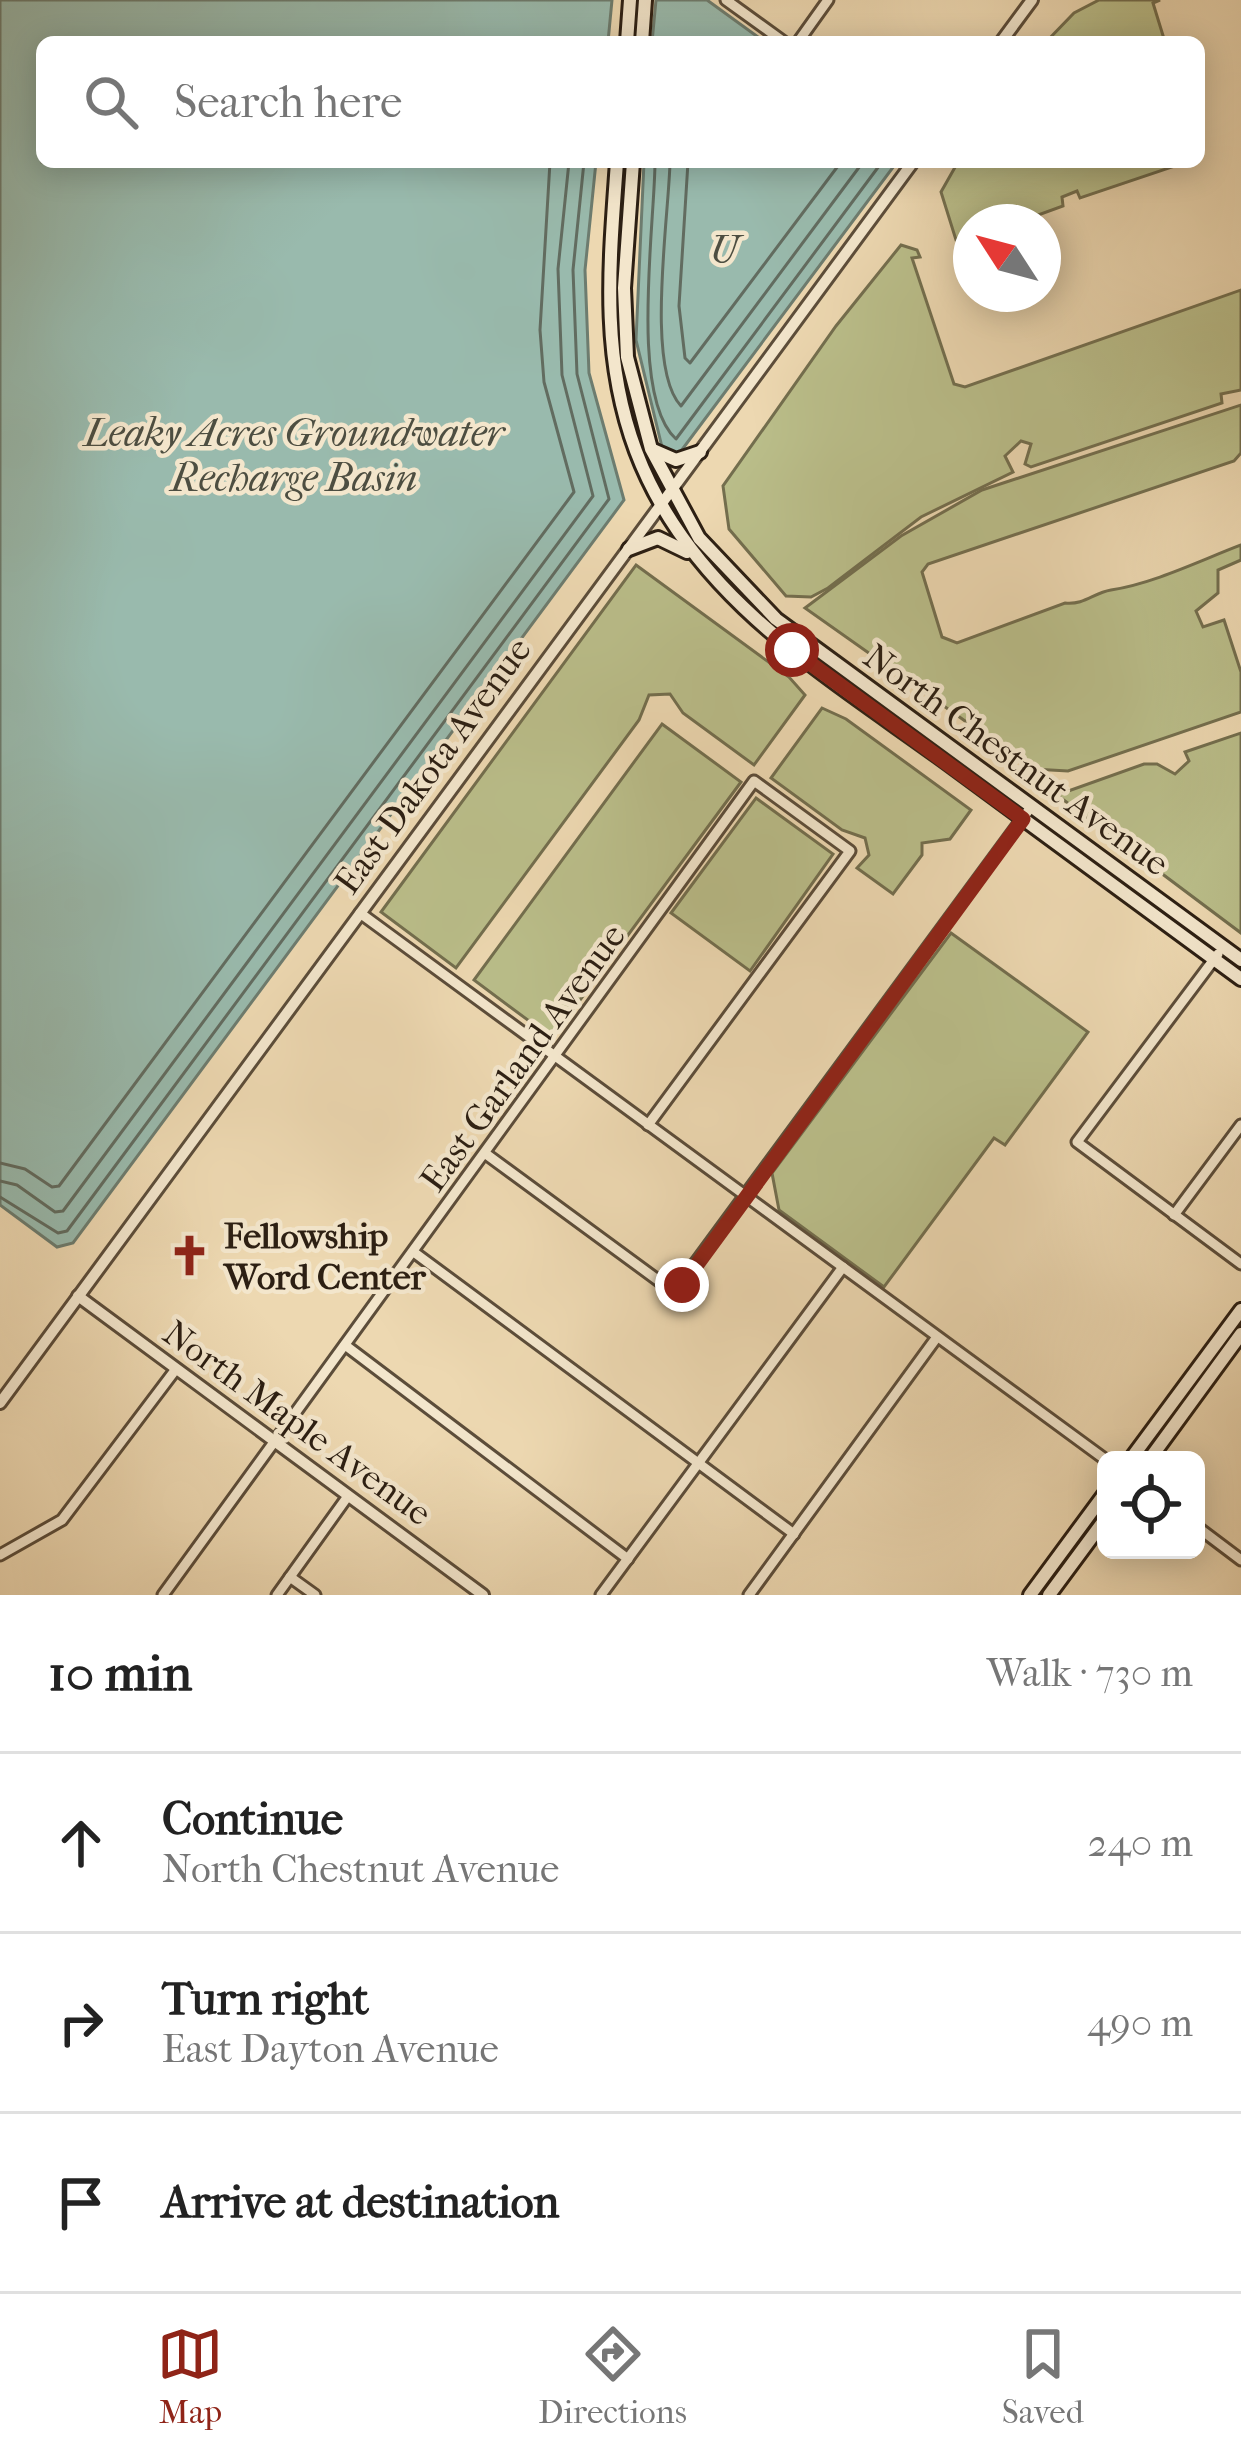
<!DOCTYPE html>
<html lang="en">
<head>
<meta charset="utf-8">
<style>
	body { margin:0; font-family:"IM FELL French Canon",serif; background:#f6f6f6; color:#222 }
	.controls { position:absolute; right:36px; bottom:36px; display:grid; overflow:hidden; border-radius:18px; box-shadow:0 6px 30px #0003 }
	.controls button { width:108px; height:108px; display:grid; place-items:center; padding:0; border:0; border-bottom:3px solid #e0e0e0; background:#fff; color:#222; font:60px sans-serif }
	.compass { position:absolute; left:953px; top:204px; width:108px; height:108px; border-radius:50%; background:#fff; box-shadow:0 6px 30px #0003; rotate:306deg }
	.stop { position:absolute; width:36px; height:36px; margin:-27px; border:9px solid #8f2418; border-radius:50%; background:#fff }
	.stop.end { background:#8f2418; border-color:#fff; box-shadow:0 3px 12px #0008 }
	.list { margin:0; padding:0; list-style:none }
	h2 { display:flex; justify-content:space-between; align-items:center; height:156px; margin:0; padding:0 48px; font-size:51px }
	h2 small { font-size:39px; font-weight:400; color:#767676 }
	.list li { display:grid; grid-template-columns:78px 1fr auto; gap:36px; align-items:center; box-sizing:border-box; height:180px; padding:0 48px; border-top:3px solid #e0e0e0 }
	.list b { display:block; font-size:45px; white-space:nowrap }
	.list p { margin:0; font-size:39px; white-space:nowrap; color:#767676 }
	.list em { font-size:39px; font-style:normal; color:#767676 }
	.icon { flex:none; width:66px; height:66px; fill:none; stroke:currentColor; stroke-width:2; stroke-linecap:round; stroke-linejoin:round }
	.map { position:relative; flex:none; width:1241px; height:1595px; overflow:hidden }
	.search { position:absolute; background:#fff; box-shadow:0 6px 30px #0003; left:36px; right:36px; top:36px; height:132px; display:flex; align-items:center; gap:30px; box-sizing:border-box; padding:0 42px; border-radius:18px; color:#767676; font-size:45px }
	.sheet { height:696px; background:#fff }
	nav { display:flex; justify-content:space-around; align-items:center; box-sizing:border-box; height:168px; border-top:3px solid #e0e0e0; background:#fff; font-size:33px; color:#767676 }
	nav a { display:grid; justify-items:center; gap:6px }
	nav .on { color:#8f2418 }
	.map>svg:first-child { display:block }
	.green { fill:#babe8a; stroke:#736e4e; stroke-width:3 }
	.water { fill:#99baad; stroke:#6d7c6f; stroke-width:3 }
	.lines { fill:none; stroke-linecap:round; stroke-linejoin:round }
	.shore { stroke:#626c60; stroke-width:3 }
	.minor-casing { stroke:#5c4d3a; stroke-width:15 }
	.tertiary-casing { stroke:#5c4d3a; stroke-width:16 }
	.secondary-casing { stroke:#2c1f13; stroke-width:18 }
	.minor { stroke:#f3e6cc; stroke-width:9 }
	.tertiary { stroke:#f3e6cc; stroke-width:10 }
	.secondary { stroke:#f3e6cc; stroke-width:12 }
	.route { stroke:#8f2418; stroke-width:15 }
	.labels { text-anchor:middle; stroke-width:9; stroke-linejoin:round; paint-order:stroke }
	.street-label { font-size:36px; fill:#2c1f13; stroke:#f3e6cc }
	.poi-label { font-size:36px; font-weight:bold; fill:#2c1f13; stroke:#f3e6cc; text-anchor:start }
	.water-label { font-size:39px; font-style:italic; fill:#4d4e41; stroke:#f3e6cc }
</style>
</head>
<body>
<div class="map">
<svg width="1241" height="1595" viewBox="0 0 1241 1595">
	<rect width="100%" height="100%" fill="#edd8b1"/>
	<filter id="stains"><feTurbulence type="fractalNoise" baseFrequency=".00167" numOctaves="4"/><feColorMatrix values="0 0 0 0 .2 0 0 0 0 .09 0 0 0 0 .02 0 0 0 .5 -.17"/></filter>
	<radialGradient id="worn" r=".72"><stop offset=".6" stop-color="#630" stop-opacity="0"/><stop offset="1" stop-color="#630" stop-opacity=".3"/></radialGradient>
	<!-- green -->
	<g class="green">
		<polygon points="1099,0 1160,0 1153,3 1165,42 1046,42 1074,13"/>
		<polygon points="958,162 1180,162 1181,164 1080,198 1077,191 1062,197 1063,206 1019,222 971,222 971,239 956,240 941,192"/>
		<polygon points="901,245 917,250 920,257 912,258 954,384 965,387 1241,290 1241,390 1221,394 1222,403 1031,467 1025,464 1031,444 1021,441 1005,456 1013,472 921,517 828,588 811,597 786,596 729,529 723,486 836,326"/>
		<path d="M1241,405v48l-7,8 -306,103 -6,8 20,65 15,6 108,-40c20,2 28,-10 46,-13 44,-7 88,-29 130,-45v15l-23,10v23l-22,18 7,16 21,-7 17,52v40l-173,59 -35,-2 -228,-161 96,-72 81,-46z"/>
		<polygon points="636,565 789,677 805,695 754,765 683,713 670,694 649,695 639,720 456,968 381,912"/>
		<polygon points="822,708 846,719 971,810 950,839 922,843 922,855 893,894 857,868 869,855 865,838 842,830 771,778"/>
		<polygon points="662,724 741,782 552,1038 474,980"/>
		<polygon points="1241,733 1241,933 1057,795 1144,764 1157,764 1175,774 1189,761 1185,752"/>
		<polygon points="756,798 833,854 750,971 671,913"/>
		<polygon points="951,933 1088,1032 1005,1145 994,1138 884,1287 779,1210 772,1173"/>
	</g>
	<!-- water -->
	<g class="water">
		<polygon points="0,0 612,0 608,42 42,42 42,162 596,162 585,270 589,373 624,500 73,1243 57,1247 0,1205"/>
		<polygon points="656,0 707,0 765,42 652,42"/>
		<polygon points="644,162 897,162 678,455 662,447 636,340"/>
	</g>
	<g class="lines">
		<!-- shore -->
		<g class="shore">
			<path d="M655,162c0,60 -26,235 21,277l206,-277"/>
			<path d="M670,162c-1,54 -25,206 11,244l182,-244"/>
			<polyline points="688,162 679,306 685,358 690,363 841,162"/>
			<polyline points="0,1163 25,1169 52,1187 59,1186 574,492 544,382 540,330 550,162"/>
			<polyline points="0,1181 17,1185 55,1212 63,1211 593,496 562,375 558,269 569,162"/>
			<polyline points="0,1197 58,1233 67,1231 609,499 577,374 573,270 584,162"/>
		</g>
		<defs>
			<g id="minor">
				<polyline points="726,0 784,42"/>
				<polyline points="798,42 828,0"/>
				<polyline points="360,913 1106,1460"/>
				<polyline points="1218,954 1077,1142 1241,1264"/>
				<polyline points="486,1154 674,1292 1031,807"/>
				<polyline points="1174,1215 1241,1125"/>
				<polyline points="415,1253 794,1534"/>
				<polyline points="345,1345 628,1559"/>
				<polyline points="1196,1526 1241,1560"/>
				<polyline points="0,1555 62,1520 176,1369"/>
				<polyline points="290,1577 315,1595"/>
				<polyline points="163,1595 754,781 850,851 648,1125"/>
				<polyline points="277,1595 348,1496"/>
				<polyline points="601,1595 843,1267"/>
				<polyline points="749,1595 937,1337"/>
			</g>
			<g id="tertiary">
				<polyline points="1001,42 1032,0"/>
				<polyline points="78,1296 483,1595"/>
				<polyline points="0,1403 913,162"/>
			</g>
			<g id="secondary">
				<polyline points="627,42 630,0"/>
				<polyline points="642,42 645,0"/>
				<path d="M617,162c-7,99 -17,193 19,289 56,149 196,227 318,317 95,70 191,140 287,211"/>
				<polyline points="633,162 624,288 627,357 651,449 699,538 776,619 1241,960"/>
				<polyline points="653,450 676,460 700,452"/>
				<polyline points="629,549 658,538 687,552"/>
				<polyline points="1130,1460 1241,1310"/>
				<polyline points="1149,1460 1241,1334"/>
				<polyline points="1030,1595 1106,1492"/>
				<polyline points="1049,1595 1106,1518"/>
			</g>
		</defs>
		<!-- minor casing -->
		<use href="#minor" class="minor-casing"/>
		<!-- tertiary casing -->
		<use href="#tertiary" class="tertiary-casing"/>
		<!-- secondary casing -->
		<use href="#secondary" class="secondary-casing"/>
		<!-- minor -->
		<use href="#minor" class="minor"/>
		<!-- tertiary -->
		<use href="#tertiary" class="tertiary"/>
		<!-- secondary -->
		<use href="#secondary" class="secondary"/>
	</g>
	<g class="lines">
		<!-- route -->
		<polyline class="route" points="682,1285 1023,819 792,650"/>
	</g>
	<!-- icons -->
	<defs>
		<symbol id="church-bare" viewBox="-9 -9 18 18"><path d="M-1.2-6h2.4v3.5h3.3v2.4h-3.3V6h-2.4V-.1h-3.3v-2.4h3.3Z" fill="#8f2418" stroke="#f3e6cc" stroke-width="2.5" paint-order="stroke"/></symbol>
	</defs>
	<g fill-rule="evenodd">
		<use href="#church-bare" x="160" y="1226" width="59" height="59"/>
	</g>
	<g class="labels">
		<!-- street labels -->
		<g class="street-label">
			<text transform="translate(1017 759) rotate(36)" y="13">North Chestnut Avenue</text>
			<text transform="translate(432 765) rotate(-54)" y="13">East Dakota Avenue</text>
			<text transform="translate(522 1057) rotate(-54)" y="13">East Garland Avenue</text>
			<text transform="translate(298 1422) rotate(36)" y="13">North Maple Avenue</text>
		</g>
		<!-- poi labels -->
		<g class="poi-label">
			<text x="224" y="1248">Fellowship<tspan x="224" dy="41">Word Center</tspan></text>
		</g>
		<!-- water labels -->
		<g class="water-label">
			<text x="724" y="263">U</text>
			<text x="294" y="446">Leaky Acres Groundwater<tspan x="294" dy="45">Recharge Basin</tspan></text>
		</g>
	</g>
	<rect width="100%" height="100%" filter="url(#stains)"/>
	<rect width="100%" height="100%" fill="url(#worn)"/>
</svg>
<div class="controls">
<button><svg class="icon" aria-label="locate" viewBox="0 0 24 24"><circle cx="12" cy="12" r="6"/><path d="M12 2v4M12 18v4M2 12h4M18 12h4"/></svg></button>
</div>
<svg class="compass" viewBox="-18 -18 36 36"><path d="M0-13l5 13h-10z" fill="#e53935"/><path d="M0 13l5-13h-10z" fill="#767676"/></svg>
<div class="stop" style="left:792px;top:650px"></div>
<div class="stop end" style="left:682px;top:1285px"></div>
<div class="search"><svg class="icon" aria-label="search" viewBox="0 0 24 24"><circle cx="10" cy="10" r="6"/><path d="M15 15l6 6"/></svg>Search here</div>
</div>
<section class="sheet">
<h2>10 min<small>Walk · 730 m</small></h2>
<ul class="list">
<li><svg class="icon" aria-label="ahead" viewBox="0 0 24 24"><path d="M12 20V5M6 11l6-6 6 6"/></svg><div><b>Continue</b><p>North Chestnut Avenue</p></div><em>240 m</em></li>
<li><svg class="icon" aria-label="right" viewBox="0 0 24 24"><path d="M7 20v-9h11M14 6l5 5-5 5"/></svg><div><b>Turn right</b><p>East Dayton Avenue</p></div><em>490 m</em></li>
<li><svg class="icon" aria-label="arrive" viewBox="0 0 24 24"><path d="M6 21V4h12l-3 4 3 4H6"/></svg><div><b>Arrive at destination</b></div></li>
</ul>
</section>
<nav>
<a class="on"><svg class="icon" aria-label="map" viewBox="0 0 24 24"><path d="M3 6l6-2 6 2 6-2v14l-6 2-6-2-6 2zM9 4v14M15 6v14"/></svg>Map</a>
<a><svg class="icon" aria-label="directions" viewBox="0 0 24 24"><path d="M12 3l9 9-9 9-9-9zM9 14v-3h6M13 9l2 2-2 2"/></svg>Directions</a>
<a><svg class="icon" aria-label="saved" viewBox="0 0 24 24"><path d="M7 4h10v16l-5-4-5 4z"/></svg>Saved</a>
</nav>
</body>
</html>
